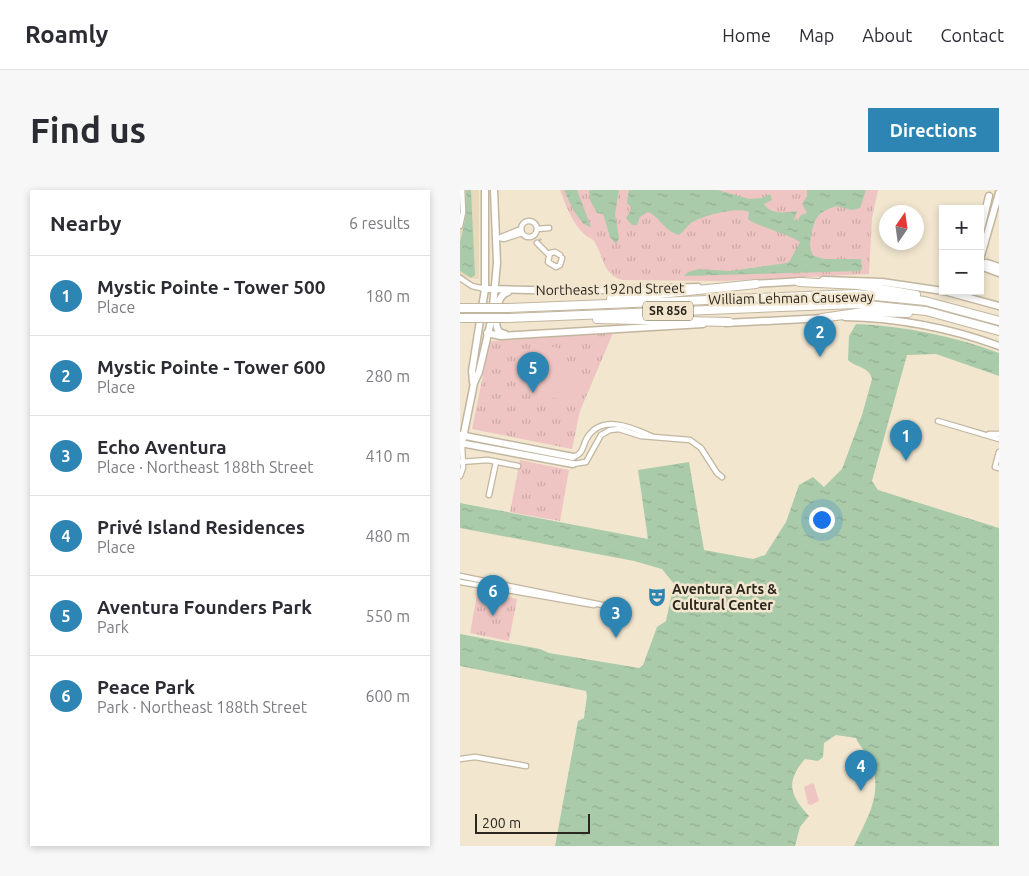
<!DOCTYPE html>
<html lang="en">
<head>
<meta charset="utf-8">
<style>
	body { margin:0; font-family:Ubuntu,sans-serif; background:#f7f7f7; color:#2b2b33 }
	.controls { position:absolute; right:15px; top:15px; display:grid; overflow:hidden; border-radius:0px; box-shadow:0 2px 8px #0003 }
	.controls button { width:45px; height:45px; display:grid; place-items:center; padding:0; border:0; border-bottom:1px solid #e1e1e2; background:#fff; color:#2b2b33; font:25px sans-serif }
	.compass { position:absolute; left:419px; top:15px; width:45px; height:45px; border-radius:50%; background:#fff; box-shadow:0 2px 8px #0003; rotate:13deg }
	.scale { position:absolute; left:15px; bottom:12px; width:115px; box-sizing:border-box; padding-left:5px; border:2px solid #2b261e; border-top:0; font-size:14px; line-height:18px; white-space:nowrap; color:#2b261e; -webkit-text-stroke:4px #f2e6cf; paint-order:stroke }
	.you { position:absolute; left:361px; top:329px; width:18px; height:18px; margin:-12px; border:4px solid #fff; border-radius:50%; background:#1a73e8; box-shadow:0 0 0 8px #1a73e833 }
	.badge { display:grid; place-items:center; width:32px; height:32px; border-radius:50%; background:#2d85b4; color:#fff; font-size:16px; font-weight:700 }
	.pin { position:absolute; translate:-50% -41px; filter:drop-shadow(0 1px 2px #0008) }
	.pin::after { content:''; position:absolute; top:26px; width:18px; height:15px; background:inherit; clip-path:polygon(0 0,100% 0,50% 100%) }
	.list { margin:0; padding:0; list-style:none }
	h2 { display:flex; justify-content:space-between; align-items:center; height:65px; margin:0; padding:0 20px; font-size:21px }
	h2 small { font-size:16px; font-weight:400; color:#7c7c81 }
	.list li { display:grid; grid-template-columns:32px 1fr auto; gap:15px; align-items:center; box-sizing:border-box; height:80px; padding:0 20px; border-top:1px solid #e1e1e2 }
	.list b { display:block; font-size:19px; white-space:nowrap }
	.list p { margin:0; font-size:16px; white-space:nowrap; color:#7c7c81 }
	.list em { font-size:16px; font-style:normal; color:#7c7c81 }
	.map { position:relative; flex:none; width:539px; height:656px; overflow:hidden; border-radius:0px }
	header { display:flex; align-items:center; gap:30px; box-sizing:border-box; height:70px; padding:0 25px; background:#fff; border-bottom:1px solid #e1e1e2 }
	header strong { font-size:24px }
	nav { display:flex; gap:28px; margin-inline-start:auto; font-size:18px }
	.intro { display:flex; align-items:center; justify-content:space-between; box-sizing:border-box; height:120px; padding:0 30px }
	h1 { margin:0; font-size:35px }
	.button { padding:12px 22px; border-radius:0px; background:#2d85b4; color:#fff; font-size:18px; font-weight:700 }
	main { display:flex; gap:30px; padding:0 30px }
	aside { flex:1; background:#fff; border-radius:0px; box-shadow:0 2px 8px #0003 }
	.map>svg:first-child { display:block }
	.built { fill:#e9d9bb }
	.grass { fill:url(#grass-tufts) }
	.pitch { fill:#eec5c2 }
	.water { fill:url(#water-ripples) }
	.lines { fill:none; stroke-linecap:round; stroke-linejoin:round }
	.street-tunnel { stroke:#cac0ac; stroke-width:4.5; stroke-dasharray:4.5 2; stroke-linecap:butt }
	.street-casing { stroke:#c2b6a0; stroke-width:7 }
	.secondary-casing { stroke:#c2b6a0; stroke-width:9 }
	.highway-casing { stroke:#c2b6a0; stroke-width:10 }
	.street { stroke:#fff; stroke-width:4.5 }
	.secondary { stroke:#fff; stroke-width:6 }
	.highway { stroke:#fff; stroke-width:8 }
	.highway-bridge-casing { stroke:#c2b6a0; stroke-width:10; stroke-linecap:butt }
	.highway-bridge { stroke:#fff; stroke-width:8 }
	.labels { text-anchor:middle; stroke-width:5; stroke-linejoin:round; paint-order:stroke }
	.shield { fill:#f2e6cf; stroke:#676053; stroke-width:1 }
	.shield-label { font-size:12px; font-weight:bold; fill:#2b261e }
	.street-label { font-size:14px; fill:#2b261e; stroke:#f2e6cf }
	.poi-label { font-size:14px; font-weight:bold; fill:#2b261e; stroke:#f2e6cf; text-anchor:start }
</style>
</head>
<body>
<header>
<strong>Roamly</strong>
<nav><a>Home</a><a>Map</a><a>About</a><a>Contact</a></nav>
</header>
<div class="intro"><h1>Find us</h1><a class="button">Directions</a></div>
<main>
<aside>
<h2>Nearby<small>6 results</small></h2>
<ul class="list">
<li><span class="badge">1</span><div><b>Mystic Pointe - Tower 500</b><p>Place</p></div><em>180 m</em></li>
<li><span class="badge">2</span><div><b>Mystic Pointe - Tower 600</b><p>Place</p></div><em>280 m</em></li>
<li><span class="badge">3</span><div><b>Echo Aventura</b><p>Place · Northeast 188th Street</p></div><em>410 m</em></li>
<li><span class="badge">4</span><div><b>Privé Island Residences</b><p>Place</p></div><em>480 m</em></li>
<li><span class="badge">5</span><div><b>Aventura Founders Park</b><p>Park</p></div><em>550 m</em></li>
<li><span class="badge">6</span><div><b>Peace Park</b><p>Park · Northeast 188th Street</p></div><em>600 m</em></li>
</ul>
</aside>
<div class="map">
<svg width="539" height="656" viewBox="0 0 539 656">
	<defs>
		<pattern id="grass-tufts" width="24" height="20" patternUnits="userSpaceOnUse" patternTransform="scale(1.25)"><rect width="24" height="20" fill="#eec5c2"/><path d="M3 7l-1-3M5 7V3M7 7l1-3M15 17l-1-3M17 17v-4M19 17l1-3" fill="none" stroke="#cca9a6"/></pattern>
		<pattern id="water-ripples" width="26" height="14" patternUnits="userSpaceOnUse" patternTransform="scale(1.25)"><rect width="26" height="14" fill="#aacba9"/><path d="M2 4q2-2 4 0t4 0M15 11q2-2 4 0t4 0" fill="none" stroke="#92ae91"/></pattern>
	</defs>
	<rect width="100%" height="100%" fill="#f2e6cf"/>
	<!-- built -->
	<polygon class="built" points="0,0 19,0 19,89 0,87"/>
	<!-- grass -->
	<g class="grass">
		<path d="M100,0h318l-6,28 -3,56 -146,7 -101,-1c-20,-6 -18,-24 -28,-39 -3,-3 -7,-4 -10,-7 -11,-10 -19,-30 -24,-44z"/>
		<polygon points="153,143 120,221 112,259 12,239 30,151"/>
		<polygon points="60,270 109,280 100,331 50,322"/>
		<polygon points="18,400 57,409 49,451 10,443"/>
	</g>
	<!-- pitch -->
	<g class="pitch">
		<polygon points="79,155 99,158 97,169 107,171 122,194 119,213 69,203 67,201 74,164 77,164"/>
		<polygon points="352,593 354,594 359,611 351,615 348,614 344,597"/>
	</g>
	<!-- water -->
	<g class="water">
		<path d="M6,0h5l4,85 -4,3 -11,-7c0,-9 0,-21 0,-29 5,-20 7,-30 6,-52z"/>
		<path d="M104,0h13l14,37c-12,-2 -22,-26 -27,-37z"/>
		<polygon points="129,0 159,0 155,24 159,48 156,54 150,47 143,24 137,23 130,10"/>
		<path d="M169,0h89l31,9 13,-1 8,-4 2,6 -8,4c8,12 22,8 33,7l-3,9 3,1 4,-6 6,-2 -5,-9 5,-8v-6h59l-6,18 -8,2 -15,-4c-6,2 -13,4 -18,9 -7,8 -13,32 -5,41l11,3h36l1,10 -2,2 -176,5 4,-4 11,-3 31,2 56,-8 3,-1 11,-20c-10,-7 -48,-18 -52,-23l1,-7c-12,-6 -48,4 -58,11 -5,4 -8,9 -12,12 -14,-3 -19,-18 -31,-23l-8,5 -3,8h-5l-6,-7 6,-10 -5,-5z"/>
		<path d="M396,134c48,2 98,12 143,29v23l-63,-22 -29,1 -35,126 6,9 121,38v318h-145c14,-30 30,-53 16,-86 -3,-7 -13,-17 -14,-22l-20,-3 -12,8 -1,14 -5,4 -13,-2c-20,23 -15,36 4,57l-9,11 -5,19h-240l23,-125 6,-3 3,-22 -1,-5 -126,-25v-32l80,15 9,4 90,15 4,-3 14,-38 9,-6 8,-37 -12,-15 -28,-8 -174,-33v-25l188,36 -10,-69 51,-8 15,88 49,9 12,-4 21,-33 13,-37 14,-8 11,10 18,-18 20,-54 10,-36c-3,-13 -16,-11 -24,-19l1,-24z"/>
	</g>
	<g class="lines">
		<!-- street-tunnel -->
		<polyline class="street-tunnel" points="79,49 80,51"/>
		<defs>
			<g id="street">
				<circle cx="69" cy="39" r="8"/>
				<polyline points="0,36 3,22 2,0"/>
				<polyline points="77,39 89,38"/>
				<polyline points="36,47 44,49 62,43"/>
				<polyline points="41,47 61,39"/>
				<polyline points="77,53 89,65"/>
				<polyline points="100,65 95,62 90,63 88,72 96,77 100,75 102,68"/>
				<polyline points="0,88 12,96 25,99"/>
				<polyline points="478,231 539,249"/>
				<polyline points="529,244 539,244"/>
				<polyline points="539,262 535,277 539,278"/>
				<path d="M113,267c9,-3 9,-7 12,-15 13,-29 45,-16 66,-6"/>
				<polyline points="0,272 28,270 58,276"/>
				<polyline points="113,274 126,272 141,245 150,240 159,239 181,246 230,250 241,258 257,283 262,287"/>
				<polyline points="0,286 3,278 2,253"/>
				<polyline points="29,305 36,272"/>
				<polyline points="0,386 162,419"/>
				<polyline points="0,392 134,415"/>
				<polyline points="0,569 15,567 66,576"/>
			</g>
			<g id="secondary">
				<polyline points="520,43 529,6"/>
				<polyline points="520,69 539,3"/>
				<polyline points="520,74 527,73 539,77"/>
				<polyline points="520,76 539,83"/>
				<polyline points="363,90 422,92 483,101"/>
				<polyline points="293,94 343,91"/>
				<polyline points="25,99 110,101 238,97"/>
				<polyline points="484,101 539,116"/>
				<path d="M385,127c52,1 105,11 154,29"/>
				<polyline points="265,133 365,128"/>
				<polyline points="27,143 41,146 243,134"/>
				<path d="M45,144l-6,-2c-6,-10 -3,-37 9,-40"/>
				<polyline points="13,192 12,181 25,99 25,0"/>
				<polyline points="0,245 113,267"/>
				<polyline points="0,253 113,274"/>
				<polyline points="2,253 14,193 19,182 32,127 37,73 34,0"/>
			</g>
			<g id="highway">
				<polyline points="339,92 398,95 456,105"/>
				<polyline points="151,109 296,94"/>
				<polyline points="0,118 12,118"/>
				<polyline points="48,118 396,104 465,111 539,131"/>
				<polyline points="0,128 11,128"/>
				<polyline points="47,128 397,114 466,121 539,141"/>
				<polyline points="362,128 403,122 448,123"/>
				<polyline points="137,129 269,132"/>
			</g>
		</defs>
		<!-- street casing -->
		<use href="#street" class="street-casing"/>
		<!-- secondary casing -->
		<use href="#secondary" class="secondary-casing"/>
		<!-- highway casing -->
		<use href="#highway" class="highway-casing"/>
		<!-- street -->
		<use href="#street" class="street"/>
		<!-- secondary -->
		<use href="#secondary" class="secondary"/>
		<!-- highway -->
		<use href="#highway" class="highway"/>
		<defs>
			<g id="highway-bridge">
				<polyline points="12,118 48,118"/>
				<polyline points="11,128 47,128"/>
			</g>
		</defs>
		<!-- highway-bridge casing -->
		<use href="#highway-bridge" class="highway-bridge-casing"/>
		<!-- highway-bridge -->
		<use href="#highway-bridge" class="highway-bridge"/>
	</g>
	<!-- icons -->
	<defs>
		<symbol id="theatre-bare" viewBox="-9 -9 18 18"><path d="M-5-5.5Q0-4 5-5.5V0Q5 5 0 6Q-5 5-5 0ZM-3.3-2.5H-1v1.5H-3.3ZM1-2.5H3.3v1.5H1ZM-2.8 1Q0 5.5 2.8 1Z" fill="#2d85b4" stroke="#f2e6cf" stroke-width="2.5" paint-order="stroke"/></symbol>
	</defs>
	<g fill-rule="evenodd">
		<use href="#theatre-bare" x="183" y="393" width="28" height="28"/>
	</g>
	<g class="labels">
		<!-- shield labels -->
		<rect class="shield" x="183" y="111.5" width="50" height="19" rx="4"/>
		<g class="shield-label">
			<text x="208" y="125">SR 856</text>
		</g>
		<!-- street labels -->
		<g class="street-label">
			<text transform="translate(150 99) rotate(-1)" y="5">Northeast 192nd Street</text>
			<text transform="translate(331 108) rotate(-1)" y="5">William Lehman Causeway</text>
		</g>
		<!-- poi labels -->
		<g class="poi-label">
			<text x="212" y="404">Aventura Arts &amp;<tspan x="212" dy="16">Cultural Center</tspan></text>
		</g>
	</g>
</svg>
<div class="controls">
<button>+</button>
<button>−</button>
</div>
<svg class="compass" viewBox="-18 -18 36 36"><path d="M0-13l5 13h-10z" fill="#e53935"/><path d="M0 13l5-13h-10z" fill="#7c7c81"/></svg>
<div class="scale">200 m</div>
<div class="you"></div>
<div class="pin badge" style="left:446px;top:271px">1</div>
<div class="pin badge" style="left:360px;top:167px">2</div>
<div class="pin badge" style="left:156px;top:448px">3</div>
<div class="pin badge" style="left:401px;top:601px">4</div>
<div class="pin badge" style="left:73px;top:203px">5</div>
<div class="pin badge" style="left:33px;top:426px">6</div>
</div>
</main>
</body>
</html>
